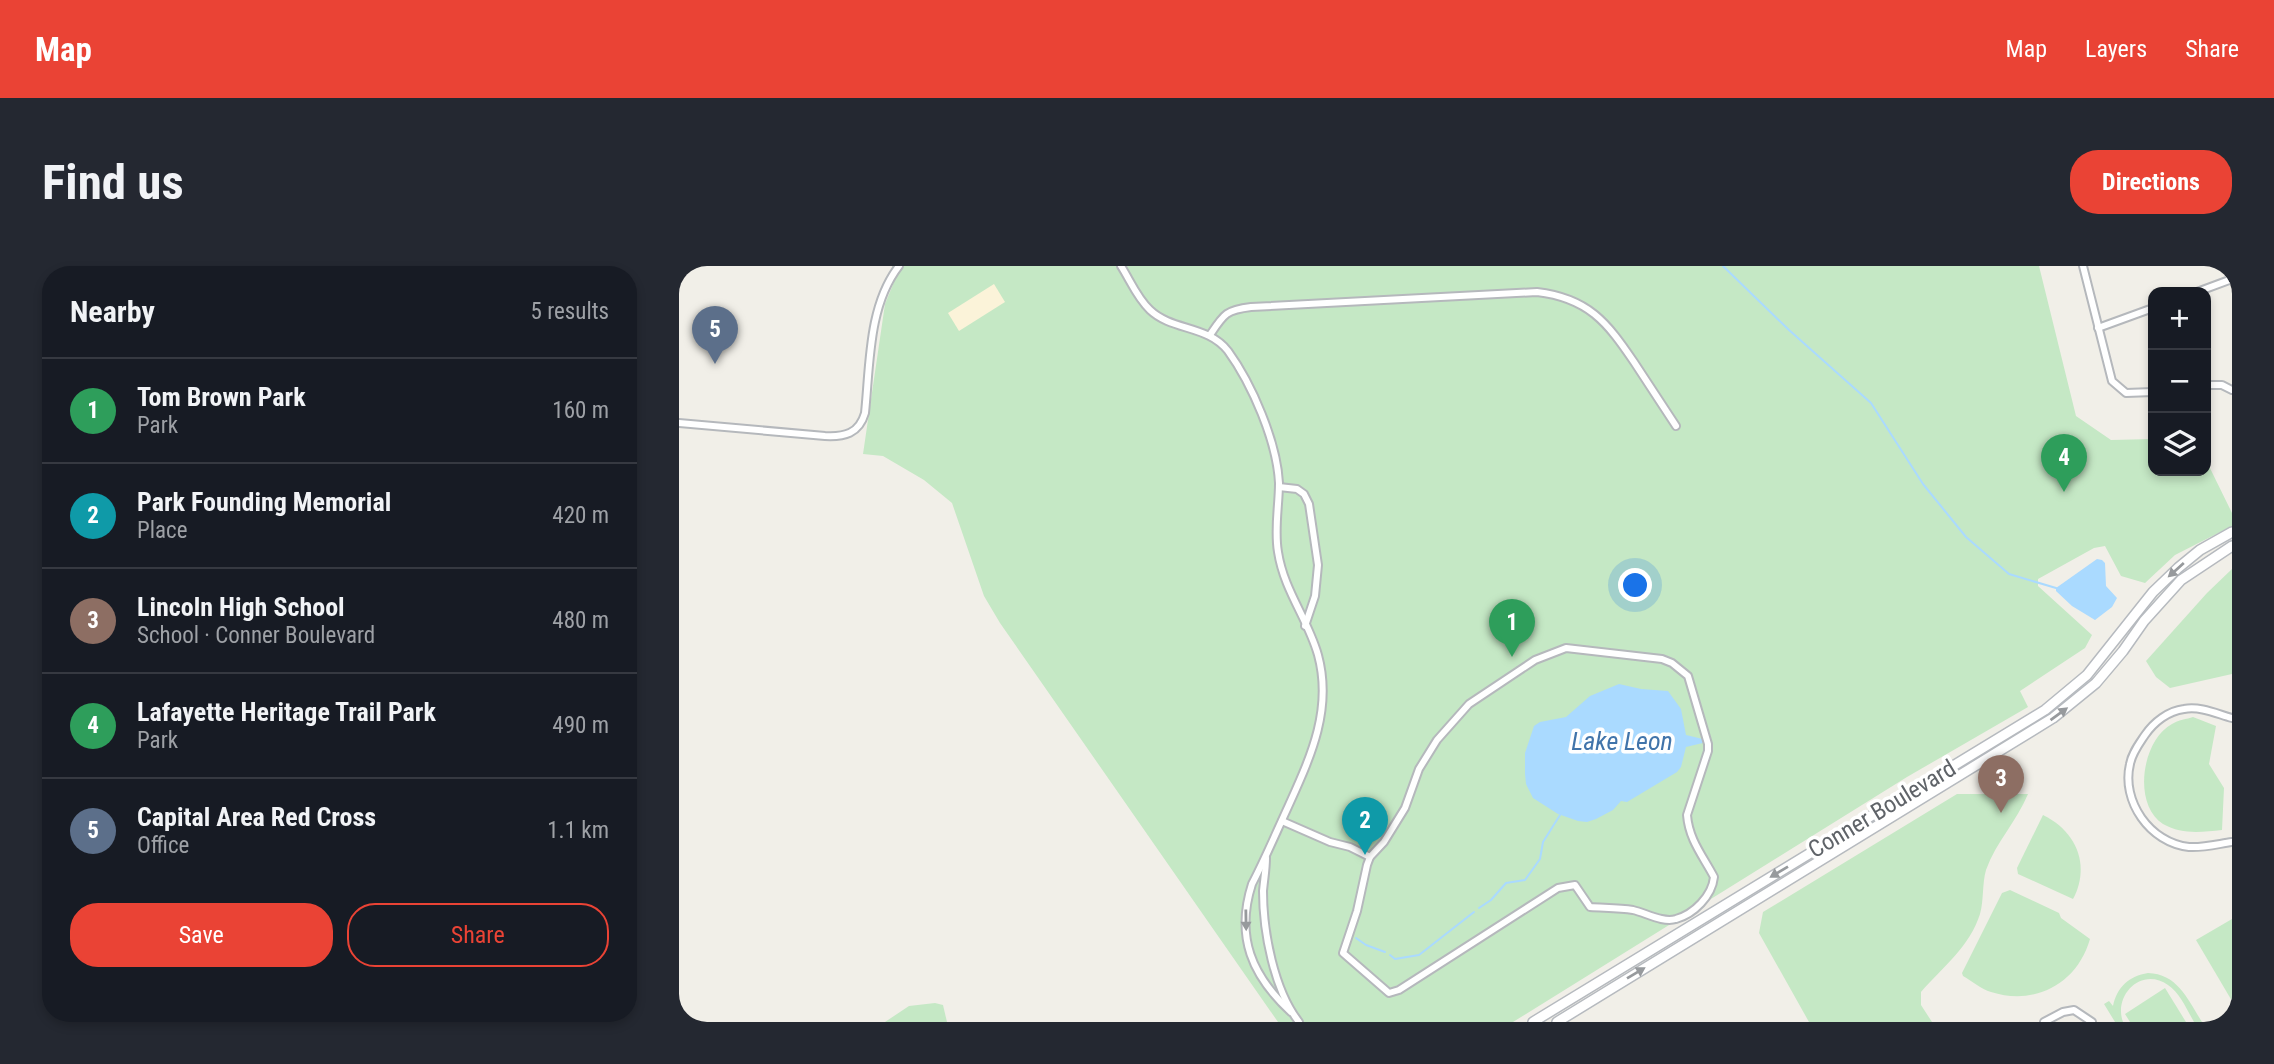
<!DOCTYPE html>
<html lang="en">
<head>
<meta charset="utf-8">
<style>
	body { margin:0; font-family:"Roboto Condensed",sans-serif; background:#242831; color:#f1f3f6 }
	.controls { position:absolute; right:21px; top:21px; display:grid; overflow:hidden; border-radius:14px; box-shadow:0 4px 10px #0003 }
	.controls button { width:63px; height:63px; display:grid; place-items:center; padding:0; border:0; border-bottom:2px solid #363941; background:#171b24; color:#f1f3f6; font:35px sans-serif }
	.you { position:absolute; left:957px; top:320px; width:24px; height:24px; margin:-18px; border:5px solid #fff; border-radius:50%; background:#1a73e8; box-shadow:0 0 0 10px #1a73e833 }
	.badge { display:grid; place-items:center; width:46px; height:46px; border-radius:50%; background:#ea4335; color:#fff; font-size:23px; font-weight:700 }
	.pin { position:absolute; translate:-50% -58px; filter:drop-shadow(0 2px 4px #0008) }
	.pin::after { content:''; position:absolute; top:37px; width:24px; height:21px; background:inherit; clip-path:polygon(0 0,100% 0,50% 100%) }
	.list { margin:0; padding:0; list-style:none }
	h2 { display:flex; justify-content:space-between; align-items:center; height:91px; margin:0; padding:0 28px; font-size:30px }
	h2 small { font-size:23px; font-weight:400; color:#9ea1a6 }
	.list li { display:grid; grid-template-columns:46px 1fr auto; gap:21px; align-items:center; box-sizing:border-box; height:105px; padding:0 28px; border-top:2px solid #363941 }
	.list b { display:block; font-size:26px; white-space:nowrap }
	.list p { margin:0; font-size:23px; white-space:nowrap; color:#9ea1a6 }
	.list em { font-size:23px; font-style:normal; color:#9ea1a6 }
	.actions { display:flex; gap:14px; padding:21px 28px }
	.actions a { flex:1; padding:16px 0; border:2px solid #ea4335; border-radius:28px; text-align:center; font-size:24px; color:#ea4335 }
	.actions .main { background:#ea4335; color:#fff }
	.icon { flex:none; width:38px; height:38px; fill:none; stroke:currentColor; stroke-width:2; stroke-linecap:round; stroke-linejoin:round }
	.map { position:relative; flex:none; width:1553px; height:756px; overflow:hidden; border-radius:28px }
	header { display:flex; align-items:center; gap:42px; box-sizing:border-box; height:98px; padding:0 35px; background:#ea4335; color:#fff }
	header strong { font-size:33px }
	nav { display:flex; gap:38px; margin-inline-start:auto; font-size:24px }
	.intro { display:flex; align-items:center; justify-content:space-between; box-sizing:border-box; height:168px; padding:0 42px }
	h1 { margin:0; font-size:49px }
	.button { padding:18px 32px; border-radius:28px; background:#ea4335; color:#fff; font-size:24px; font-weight:700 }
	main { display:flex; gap:42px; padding:0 42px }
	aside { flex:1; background:#171b24; border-radius:28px; box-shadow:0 4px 10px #0003 }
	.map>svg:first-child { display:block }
	.green { fill:#c5e8c5 }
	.sand { fill:#fbf3d9 }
	.water { fill:#aadaff }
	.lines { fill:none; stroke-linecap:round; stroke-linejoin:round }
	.stream { stroke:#aadaff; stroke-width:2 }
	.minor-casing { stroke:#b5b8bc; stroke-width:10 }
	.secondary-casing { stroke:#b6babf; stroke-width:12 }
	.minor { stroke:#fff; stroke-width:6 }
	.secondary { stroke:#fff; stroke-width:9 }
	.oneway { fill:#979a9d }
	.labels { text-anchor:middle; stroke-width:7; stroke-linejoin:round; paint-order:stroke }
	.street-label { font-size:24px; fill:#5f6368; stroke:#fff }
	.water-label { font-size:26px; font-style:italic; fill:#4174aa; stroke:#fff }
</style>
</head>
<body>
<header>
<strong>Map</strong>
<nav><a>Map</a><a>Layers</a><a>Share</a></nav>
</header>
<div class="intro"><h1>Find us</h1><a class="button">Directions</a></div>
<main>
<aside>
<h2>Nearby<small>5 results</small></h2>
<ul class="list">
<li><span class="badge" style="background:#2e9e5b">1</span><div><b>Tom Brown Park</b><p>Park</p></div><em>160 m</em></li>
<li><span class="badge" style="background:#0f9aa8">2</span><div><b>Park Founding Memorial</b><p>Place</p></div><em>420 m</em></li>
<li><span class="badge" style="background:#8d6e63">3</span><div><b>Lincoln High School</b><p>School · Conner Boulevard</p></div><em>480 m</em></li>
<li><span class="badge" style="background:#2e9e5b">4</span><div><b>Lafayette Heritage Trail Park</b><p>Park</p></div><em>490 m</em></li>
<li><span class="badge" style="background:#5c6f8a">5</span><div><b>Capital Area Red Cross</b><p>Office</p></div><em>1.1 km</em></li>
</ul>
<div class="actions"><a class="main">Save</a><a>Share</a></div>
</aside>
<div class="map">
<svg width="1553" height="756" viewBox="0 0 1553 756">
	<rect width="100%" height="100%" fill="#f1efe8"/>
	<!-- green -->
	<g class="green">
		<polygon points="213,0 1360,0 1397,150 1432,174 1474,173 1474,205 1527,205 1527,194 1553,247 1553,260 1496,289 1466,317 1442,310 1426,280 1415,282 1359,313 1359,320 1413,369 1406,382 1341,425 1349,441 1228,511 834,756 599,756 321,357 305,330 273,237 245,214 204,190 184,188 206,38 215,16"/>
		<polygon points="1553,303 1553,408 1491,422 1477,411 1467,395 1528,327"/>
		<path d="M1514,451l23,9 -7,38 15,24 -2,42c-20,2 -40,5 -59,-6 -31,-20 -21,-84 9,-100 6,-4 15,-5 21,-7z"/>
		<path d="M1278,528h71c-11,27 -32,48 -42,76 -4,14 -2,30 -6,44 -10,32 -37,53 -59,78v13l11,17h-123l-50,-89 4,-21z"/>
		<path d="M1364,549c33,16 48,50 30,84l-55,-25 -1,-6z"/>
		<path d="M1331,624l49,23 2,5 29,21c-13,45 -55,67 -99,53 -10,-3 -19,-11 -28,-16l-1,-3 40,-80z"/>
		<polygon points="1553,653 1553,735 1517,674"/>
		<path d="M1469,707c30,1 40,27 54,49h-8c-7,-12 -14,-29 -26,-37 -26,-19 -55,10 -45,37h-8l-11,-18 5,-3 4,5c4,-19 16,-30 35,-33z"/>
		<polygon points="1486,722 1507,756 1451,756 1446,748"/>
		<polygon points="256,737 264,739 268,756 206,756 230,740"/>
	</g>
	<!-- sand -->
	<polygon class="sand" points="315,18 326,36 280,65 269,47"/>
	<!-- water -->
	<g class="water">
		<polygon points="1418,293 1423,294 1426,297 1427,320 1438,332 1433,341 1416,354 1393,340 1377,325 1377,322"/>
		<polygon points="940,418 962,423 989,425 1002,443 1007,469 1032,475 1007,481 1002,501 998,506 948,536 942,535 934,544 917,553 908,556 899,555 879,548 854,532 847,518 846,508 846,487 855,460 861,456 887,451 911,430"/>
	</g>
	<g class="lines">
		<!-- stream -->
		<g class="stream">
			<polyline points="1044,0 1110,64 1192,137 1244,218 1287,271 1330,308 1377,322"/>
			<polyline points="800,642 812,634 827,617 846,614 861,593 864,576 881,549"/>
			<polyline points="677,672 687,679 706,686"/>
			<polyline points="711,689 716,693 740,689 795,646"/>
		</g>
		<defs>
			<g id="minor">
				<path d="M442,0c9,14 16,32 29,44 22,21 58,15 78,41 24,33 49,91 51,132 0,23 -5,46 -1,69 6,39 30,67 40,103 15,55 -8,103 -30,152 -12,26 -23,52 -36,77 -17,53 0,92 39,128"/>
				<polyline points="1404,0 1433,115 1447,127 1474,126"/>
				<polyline points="1549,0 1553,5"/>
				<polyline points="1518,26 1553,13"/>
				<polyline points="1419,62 1474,42"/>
				<path d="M531,69c14,-21 16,-25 41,-28l286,-15c51,6 70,30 97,70 14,21 28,43 42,64"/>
				<polyline points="1527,119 1543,119 1553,124"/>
				<path d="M0,157l146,13c19,1 34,-2 40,-23 5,-48 3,-107 34,-147"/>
				<polyline points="600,221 618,223 625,228 630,238 639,299 636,330 626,360"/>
				<path d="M887,382l96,11 10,4 16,13 20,68v7l-21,64c2,25 16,41 27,62 -2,19 -20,37 -38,42 -13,4 -30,-6 -43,-9 -14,-2 -29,-2 -43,-3l-15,-22 -17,3 -159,102 -10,3 -46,-40 14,-42 10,-46 3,-8 14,-15 21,-34 14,-39 18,-29 32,-36 66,-44z"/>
				<path d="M1553,452c-15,-4 -31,-12 -48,-9 -16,2 -30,13 -39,26 -6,9 -13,18 -15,29 -9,37 20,79 59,83 14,1 29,-3 43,-5"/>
				<polyline points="603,555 651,576 671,581 691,591"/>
				<path d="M587,592c0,11 -2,22 -3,33 0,41 11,99 36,131"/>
				<polyline points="1365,756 1384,746 1395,744 1413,756"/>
			</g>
			<g id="secondary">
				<polyline points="854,756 1366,444 1408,409 1474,326 1499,302 1521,284 1553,266"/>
				<polyline points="878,756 1374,452 1417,417 1444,385 1465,355 1502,314 1553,280"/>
			</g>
		</defs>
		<!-- minor casing -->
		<use href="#minor" class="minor-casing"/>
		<!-- secondary casing -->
		<use href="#secondary" class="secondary-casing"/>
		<!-- minor -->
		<use href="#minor" class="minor"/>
		<!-- secondary -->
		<use href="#secondary" class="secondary"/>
	</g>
	<!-- one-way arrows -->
	<defs><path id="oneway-solid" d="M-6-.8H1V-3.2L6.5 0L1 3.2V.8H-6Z" transform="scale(1.75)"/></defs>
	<g class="oneway">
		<use href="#oneway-solid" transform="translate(1497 304) rotate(138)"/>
		<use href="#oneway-solid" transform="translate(1380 448) rotate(-36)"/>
		<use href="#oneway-solid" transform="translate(1100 606) rotate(149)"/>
		<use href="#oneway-solid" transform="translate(567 654) rotate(89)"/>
		<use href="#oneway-solid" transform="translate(957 707) rotate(-31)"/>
	</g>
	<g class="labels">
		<!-- street labels -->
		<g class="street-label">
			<text transform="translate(1203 543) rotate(-31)" y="8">Conner Boulevard</text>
		</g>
		<!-- water labels -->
		<g class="water-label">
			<text x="943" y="484">Lake Leon</text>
		</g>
	</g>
</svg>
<div class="controls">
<button>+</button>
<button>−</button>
<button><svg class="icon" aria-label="layers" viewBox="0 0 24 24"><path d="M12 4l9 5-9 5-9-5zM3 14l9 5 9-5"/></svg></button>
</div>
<div class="you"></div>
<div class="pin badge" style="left:833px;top:391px;background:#2e9e5b">1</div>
<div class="pin badge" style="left:686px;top:589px;background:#0f9aa8">2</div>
<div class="pin badge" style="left:1322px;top:547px;background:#8d6e63">3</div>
<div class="pin badge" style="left:1385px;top:226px;background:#2e9e5b">4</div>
<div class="pin badge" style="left:36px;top:98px;background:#5c6f8a">5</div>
</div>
</main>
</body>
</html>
